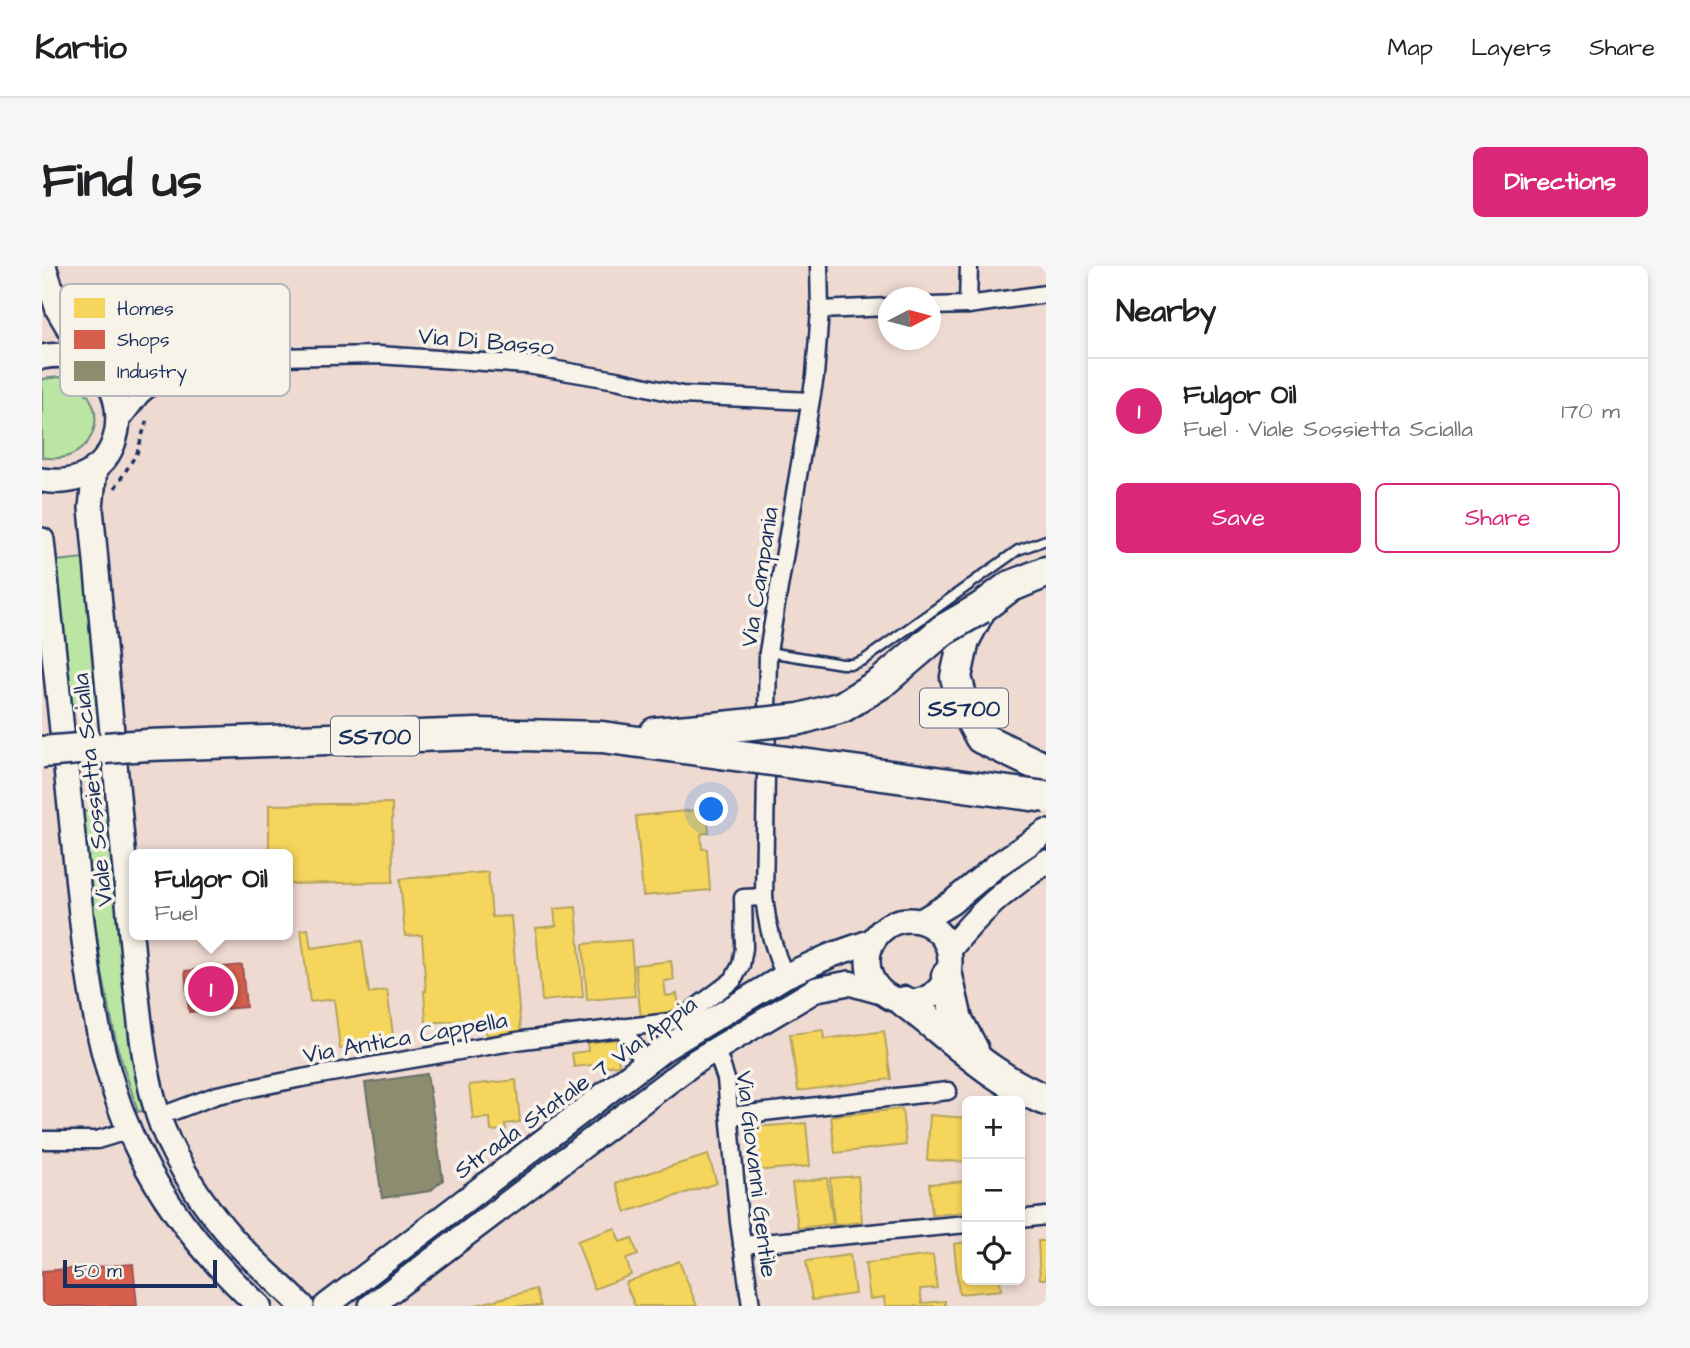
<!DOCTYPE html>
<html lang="en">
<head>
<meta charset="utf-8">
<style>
	body { margin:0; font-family:"Architects Daughter",sans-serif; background:#f6f6f6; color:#202124 }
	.controls { position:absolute; right:21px; bottom:21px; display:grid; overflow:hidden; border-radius:10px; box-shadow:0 4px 10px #0003 }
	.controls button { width:63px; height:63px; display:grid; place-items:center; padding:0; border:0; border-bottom:2px solid #e0e0e0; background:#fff; color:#202124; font:35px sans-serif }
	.compass { position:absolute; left:836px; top:21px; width:63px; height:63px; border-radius:50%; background:#fff; box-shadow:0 4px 10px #0003; rotate:84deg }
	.scale { position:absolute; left:21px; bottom:18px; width:154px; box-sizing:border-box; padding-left:7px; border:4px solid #1b2f5e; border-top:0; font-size:19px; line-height:24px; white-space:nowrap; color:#1b2f5e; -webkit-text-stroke:5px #f7f3e8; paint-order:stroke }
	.you { position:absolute; left:670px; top:544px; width:24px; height:24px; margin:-18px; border:5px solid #fff; border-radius:50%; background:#1a73e8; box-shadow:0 0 0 10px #1a73e833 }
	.badge { display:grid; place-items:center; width:46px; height:46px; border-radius:50%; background:#db2777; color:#fff; font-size:23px; font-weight:700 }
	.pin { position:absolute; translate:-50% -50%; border:4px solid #fff; box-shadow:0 2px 7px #0006 }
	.popup { position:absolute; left:87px; top:583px; width:164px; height:91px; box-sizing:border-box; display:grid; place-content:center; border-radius:10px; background:#fff; filter:drop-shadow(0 2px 5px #0005); font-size:23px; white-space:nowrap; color:#757577 }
	.popup b { font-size:26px; color:#202124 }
	.popup::after { content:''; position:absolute; left:50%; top:100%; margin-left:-14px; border:14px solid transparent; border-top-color:#fff }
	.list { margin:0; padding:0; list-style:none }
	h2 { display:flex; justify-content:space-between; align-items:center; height:91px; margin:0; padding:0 28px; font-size:30px }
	h2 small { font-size:23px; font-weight:400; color:#757577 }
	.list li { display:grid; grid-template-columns:46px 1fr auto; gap:21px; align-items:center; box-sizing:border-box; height:105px; padding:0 28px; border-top:2px solid #e0e0e0 }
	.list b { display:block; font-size:26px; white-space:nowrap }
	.list p { margin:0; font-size:23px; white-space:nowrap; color:#757577 }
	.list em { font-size:23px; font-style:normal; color:#757577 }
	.actions { display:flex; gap:14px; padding:21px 28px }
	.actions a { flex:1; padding:16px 0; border:2px solid #db2777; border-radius:10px; text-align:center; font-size:24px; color:#db2777 }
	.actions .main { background:#db2777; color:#fff }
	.icon { flex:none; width:38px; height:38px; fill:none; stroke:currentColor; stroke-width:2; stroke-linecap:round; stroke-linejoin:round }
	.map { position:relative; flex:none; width:1004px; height:1040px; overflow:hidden; border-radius:10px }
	header { display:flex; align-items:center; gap:42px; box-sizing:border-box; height:98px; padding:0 35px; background:#fff; border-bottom:2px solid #e0e0e0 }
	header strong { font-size:33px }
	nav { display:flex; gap:38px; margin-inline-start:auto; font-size:24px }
	.intro { display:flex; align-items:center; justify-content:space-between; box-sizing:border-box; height:168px; padding:0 42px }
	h1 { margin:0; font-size:49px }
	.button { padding:18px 32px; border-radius:10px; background:#db2777; color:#fff; font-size:24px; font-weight:700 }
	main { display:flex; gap:42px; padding:0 42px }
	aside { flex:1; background:#fff; border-radius:10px; box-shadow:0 4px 10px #0003 }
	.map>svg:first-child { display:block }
	.green { fill:#bae5a2; stroke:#6a8a80; stroke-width:2 }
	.homes { fill:#f6d55c; stroke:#b4a35d; stroke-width:2 }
	.shops { fill:#d6604d; stroke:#9e5152; stroke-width:2 }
	.industry { fill:#8c8c6e; stroke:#6a7069; stroke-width:2 }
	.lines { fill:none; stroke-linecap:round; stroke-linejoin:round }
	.lane-casing { stroke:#1b2f5e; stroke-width:13 }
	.street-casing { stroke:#1b2f5e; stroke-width:21 }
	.secondary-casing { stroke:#1b2f5e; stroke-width:28 }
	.highway-casing { stroke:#1b2f5e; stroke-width:35 }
	.path { stroke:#1b2f5e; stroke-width:3.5; stroke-dasharray:5 5; stroke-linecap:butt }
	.lane { stroke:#f7f3e8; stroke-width:8 }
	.street { stroke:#f7f3e8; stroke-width:16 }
	.secondary { stroke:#f7f3e8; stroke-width:23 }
	.highway { stroke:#f7f3e8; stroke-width:30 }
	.highway-bridge-casing { stroke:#1b2f5e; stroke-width:35; stroke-linecap:butt }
	.highway-bridge { stroke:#f7f3e8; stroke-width:30 }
	.labels { text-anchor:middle; stroke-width:7; stroke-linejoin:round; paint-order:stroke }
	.shield { fill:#f7f3e8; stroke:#5d6a87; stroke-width:2 }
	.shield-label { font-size:23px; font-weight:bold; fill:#1b2f5e }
	.street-label { font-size:24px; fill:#1b2f5e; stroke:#f7f3e8 }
	.key { fill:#f7f3e8; stroke:#b5b8bf; stroke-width:2 }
	.key-label { font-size:19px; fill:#1b2f5e }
</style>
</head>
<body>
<header>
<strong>Kartio</strong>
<nav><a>Map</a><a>Layers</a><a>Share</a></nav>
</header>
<div class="intro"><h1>Find us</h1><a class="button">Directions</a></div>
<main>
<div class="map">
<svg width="1004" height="1040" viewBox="0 0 1004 1040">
	<rect width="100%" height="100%" fill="#efdad1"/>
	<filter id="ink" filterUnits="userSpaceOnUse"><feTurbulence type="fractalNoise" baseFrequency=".0143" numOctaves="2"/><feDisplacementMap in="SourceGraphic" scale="14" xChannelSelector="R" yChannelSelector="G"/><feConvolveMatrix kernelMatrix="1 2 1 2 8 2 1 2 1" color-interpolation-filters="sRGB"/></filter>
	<g filter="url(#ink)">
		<!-- green -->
		<g class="green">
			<path d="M17,111c60,16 40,92 -17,80v-78z"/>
			<polygon points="42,292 56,438 27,442 15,295"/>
			<polygon points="68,542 87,778 103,844 96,846 75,780 60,707 38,546"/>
		</g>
		<!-- homes -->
		<g class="homes">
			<polygon points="213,26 218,63 111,77 106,39"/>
			<polygon points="350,537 351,616 246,618 246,588 227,588 227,539"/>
			<polygon points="665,543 667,567 659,568 660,583 665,583 668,624 601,630 594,550"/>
			<polygon points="446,606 450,651 469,650 479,767 444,769 442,753 384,757 382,725 384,725 380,669 363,670 358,613"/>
			<polygon points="534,641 541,731 500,735 494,662 514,660 512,643"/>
			<polygon points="266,663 269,682 320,675 327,727 345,724 352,776 298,783 292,733 268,736 259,664"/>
			<polygon points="589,674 593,730 545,734 541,678"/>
			<polygon points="629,695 632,714 622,715 624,730 635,728 638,747 599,752 593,699"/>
			<polygon points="781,764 782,773 842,765 849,813 756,825 748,768"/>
			<polygon points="574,773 577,799 550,802 549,799 532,801 530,787 546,785 545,777"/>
			<polygon points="474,814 478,856 463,858 464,864 449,865 448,852 431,853 427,819"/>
			<polygon points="860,843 864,879 793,887 789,850"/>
			<polygon points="888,849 925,852 925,896 885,894"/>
			<polygon points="764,857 768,900 711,905 709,883 715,883 713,861"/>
			<polygon points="666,889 675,917 584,946 574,917"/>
			<polygon points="816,910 820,956 792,959 788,912"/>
			<polygon points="785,912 791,958 756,962 750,917"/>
			<polygon points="925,915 925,946 890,949 887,918"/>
			<polygon points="573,962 578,976 590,972 596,989 584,993 589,1009 552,1023 535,975"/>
			<polygon points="996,975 1004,975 1004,1013 998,1013"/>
			<polygon points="925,976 925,1014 958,1014 959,1024 917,1028 912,978"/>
			<polygon points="808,989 813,1028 770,1034 764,995"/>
			<polygon points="891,989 895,1022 878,1023 880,1037 903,1035 903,1040 843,1040 842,1031 828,1033 823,997"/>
			<polygon points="637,995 655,1040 593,1040 583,1017"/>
			<polygon points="494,1023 499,1040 431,1040"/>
		</g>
		<!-- shops -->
		<g class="shops">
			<polygon points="200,699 204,741 147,746 143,705"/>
			<polygon points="91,998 95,1040 0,1040 0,1005"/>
		</g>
		<!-- industry -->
		<polygon class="industry" points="385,808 401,914 388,925 340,932 323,817"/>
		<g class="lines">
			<defs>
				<polyline id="lane" points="726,386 800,398 811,398 822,394 976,284 1004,274"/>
				<g id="street">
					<polyline points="926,39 927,0"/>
					<polyline points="888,40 926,39 1004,28"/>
					<polyline points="778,44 846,41"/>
					<polyline points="58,107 91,116 117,114"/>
					<polyline points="78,156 98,130 117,114 129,108 147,102 235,91 336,89 486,99 574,114 640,129 768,135"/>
					<path d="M743,710c-12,-27 -18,-50 -21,-79l4,-245 47,-276 5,-66 -1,-44"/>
					<polyline points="580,761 603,797"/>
					<polyline points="674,783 684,813 697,956 709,1040"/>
					<polyline points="688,850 906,825"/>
					<polyline points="116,851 175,829 260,812 481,774 627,756 643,750 691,714 699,699 702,682 701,632 722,631"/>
					<polyline points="0,874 55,874 88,864"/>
					<polyline points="978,953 1004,950"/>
					<polyline points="700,979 925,958"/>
				</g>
				<g id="secondary">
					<polyline points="2,0 16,44 49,99"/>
					<path d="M0,91c100,-19 102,140 0,123"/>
					<path d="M53,202l-4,40 45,480c5,43 9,86 22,127 11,35 38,79 61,107 24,31 55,56 83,84"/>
					<path d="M0,274c10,98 21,197 31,296 11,105 18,219 66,316 29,58 72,110 120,154"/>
					<circle cx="867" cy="695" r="41"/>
					<polyline points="879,655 909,637 955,599 1004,566"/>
					<path d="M907,684c31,-39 56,-60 97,-88"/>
					<polyline points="284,1040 622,783 743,710 790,689 830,675"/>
					<polyline points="329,1040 654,795 775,723 807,717 839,726"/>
				</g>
				<g id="highway">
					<polyline points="1004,306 967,321 939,342 922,374 914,411 922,441 939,472 1004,503"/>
					<polyline points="613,467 682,461"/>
					<polyline points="106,479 435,468 560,471 678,487"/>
					<polyline points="905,710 915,754 931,784"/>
					<path d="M863,736c46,34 86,77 141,98"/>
				</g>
			</defs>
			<!-- lane casing -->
			<use href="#lane" class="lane-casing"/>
			<!-- street casing -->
			<use href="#street" class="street-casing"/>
			<!-- secondary casing -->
			<use href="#secondary" class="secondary-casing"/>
			<!-- highway casing -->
			<use href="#highway" class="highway-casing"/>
			<!-- path -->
			<g class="path">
				<polyline points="60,74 83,95"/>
				<polyline points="73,222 95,187 106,150"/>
			</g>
			<!-- lane -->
			<use href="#lane" class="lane"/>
			<!-- street -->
			<use href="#street" class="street"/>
			<!-- secondary -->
			<use href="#secondary" class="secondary"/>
			<!-- highway -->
			<use href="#highway" class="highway"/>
			<defs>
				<g id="highway-bridge">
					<polyline points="682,461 758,453 800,441 839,417 901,364 939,342"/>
					<polyline points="63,482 106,479"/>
					<polyline points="0,486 37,483"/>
					<polyline points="678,487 1004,531"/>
				</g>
			</defs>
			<!-- highway-bridge casing -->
			<use href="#highway-bridge" class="highway-bridge-casing"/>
			<!-- highway-bridge -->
			<use href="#highway-bridge" class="highway-bridge"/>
		</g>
	</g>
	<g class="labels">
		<!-- shield labels -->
		<g class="shield">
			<rect x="878" y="422.5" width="88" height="39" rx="5"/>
			<rect x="289" y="450.5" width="88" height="39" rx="5"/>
		</g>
		<g class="shield-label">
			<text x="922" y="450">SS700</text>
			<text x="333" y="478">SS700</text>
		</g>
		<!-- street labels -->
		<g class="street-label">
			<text transform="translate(444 75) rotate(5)" y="8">Via Di Basso</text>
			<text transform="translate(717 311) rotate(-81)" y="8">Via Campania</text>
			<text transform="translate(50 524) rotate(-96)" y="8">Viale Sossietta Scialla</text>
			<text transform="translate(363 771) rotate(-10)" y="8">Via Antica Cappella</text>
			<text transform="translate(533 821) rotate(-36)" y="8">Strada Statale 7 Via Appia</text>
			<text transform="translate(715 908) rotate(83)" y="8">Via Giovanni Gentile</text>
		</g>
	</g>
	<!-- legend -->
	<rect x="18" y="18" width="230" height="112" rx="10" class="key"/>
	<rect x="32" y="32" width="31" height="20" fill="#f6d55c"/>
	<rect x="32" y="64" width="31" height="19" fill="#d6604d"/>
	<rect x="32" y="95" width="31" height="20" fill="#8c8c6e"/>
	<g class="key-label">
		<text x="75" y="49">Homes</text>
		<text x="75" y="80">Shops</text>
		<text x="75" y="112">Industry</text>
	</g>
</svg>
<div class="controls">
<button>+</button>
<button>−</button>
<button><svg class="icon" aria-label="locate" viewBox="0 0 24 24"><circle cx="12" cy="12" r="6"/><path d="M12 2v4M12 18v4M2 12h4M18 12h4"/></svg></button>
</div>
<svg class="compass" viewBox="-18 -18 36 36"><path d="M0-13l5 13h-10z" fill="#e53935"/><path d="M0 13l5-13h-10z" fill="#757577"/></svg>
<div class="scale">50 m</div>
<div class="you"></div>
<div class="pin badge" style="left:169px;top:723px">1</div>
<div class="popup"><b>Fulgor Oil</b>Fuel</div>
</div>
<aside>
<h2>Nearby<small></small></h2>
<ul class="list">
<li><span class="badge">1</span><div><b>Fulgor Oil</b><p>Fuel · Viale Sossietta Scialla</p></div><em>170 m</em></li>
</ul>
<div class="actions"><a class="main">Save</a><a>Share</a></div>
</aside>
</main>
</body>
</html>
